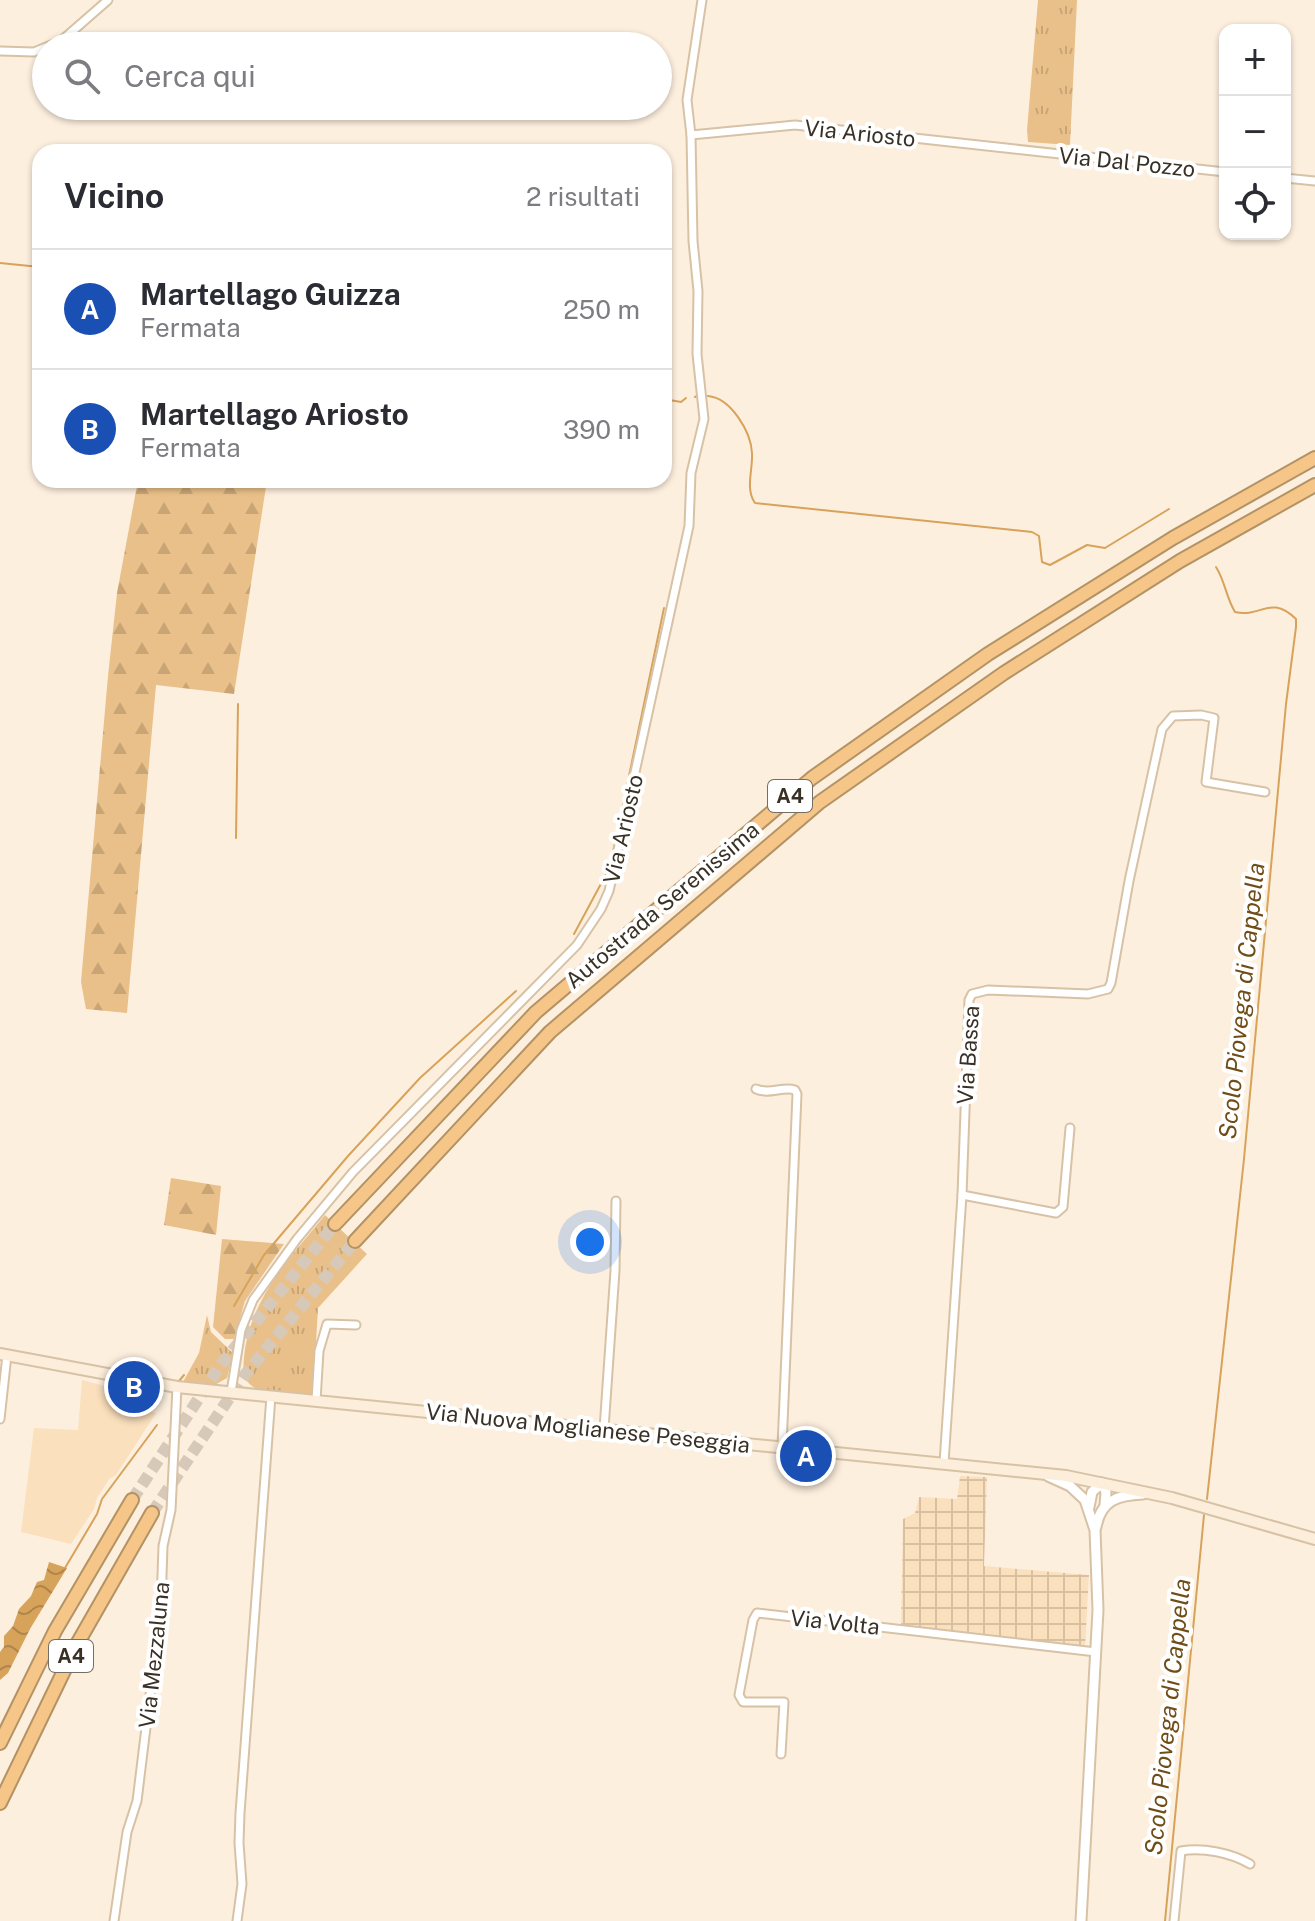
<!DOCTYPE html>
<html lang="it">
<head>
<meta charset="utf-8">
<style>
	body { margin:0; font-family:"Public Sans",sans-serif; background:#f2f2f3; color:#2b2b33 }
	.controls { position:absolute; right:24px; top:24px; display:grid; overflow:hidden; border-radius:16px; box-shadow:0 2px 6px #0004 }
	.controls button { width:72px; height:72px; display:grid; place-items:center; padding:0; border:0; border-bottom:2px solid #e1e1e2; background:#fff; color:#2b2b33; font:40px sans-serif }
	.you { position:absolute; left:590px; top:1242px; width:28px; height:28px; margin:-20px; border:6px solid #fff; border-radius:50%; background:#1a73e8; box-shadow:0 0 0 12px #1a73e833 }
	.badge { display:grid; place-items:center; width:52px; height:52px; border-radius:50%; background:#b45309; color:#fff; font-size:26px; font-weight:700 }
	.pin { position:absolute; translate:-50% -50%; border:4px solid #fff; box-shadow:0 2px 8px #0006 }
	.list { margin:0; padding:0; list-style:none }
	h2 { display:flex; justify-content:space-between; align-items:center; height:104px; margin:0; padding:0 32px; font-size:34px }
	h2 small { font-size:26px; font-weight:400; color:#7c7c81 }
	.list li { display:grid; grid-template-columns:52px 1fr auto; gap:24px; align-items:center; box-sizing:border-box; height:120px; padding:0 32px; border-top:2px solid #e1e1e2 }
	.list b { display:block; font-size:30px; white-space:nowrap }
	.list p { margin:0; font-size:26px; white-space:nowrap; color:#7c7c81 }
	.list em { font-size:26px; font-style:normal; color:#7c7c81 }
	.icon { flex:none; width:44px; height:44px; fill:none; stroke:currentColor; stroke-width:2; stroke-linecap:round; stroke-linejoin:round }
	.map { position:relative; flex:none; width:1315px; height:1921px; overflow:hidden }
	.search { position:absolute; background:#fff; box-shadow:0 2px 6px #0004; left:32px; top:32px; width:640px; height:88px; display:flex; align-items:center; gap:20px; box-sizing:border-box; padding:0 28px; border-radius:44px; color:#7c7c81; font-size:30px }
	.panel { position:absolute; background:#fff; box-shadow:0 2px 6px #0004; left:32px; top:144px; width:640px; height:344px; border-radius:24px }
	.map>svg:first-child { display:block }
	.built { fill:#fbe0bd }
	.industrial { fill:url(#industrial-grid) }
	.grass { fill:url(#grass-tufts) }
	.forest { fill:url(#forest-firs) }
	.water { fill:url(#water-waves) }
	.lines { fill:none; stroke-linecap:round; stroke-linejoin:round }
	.stream { stroke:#d7a35b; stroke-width:2 }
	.motorway-tunnel { stroke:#d6c9b9; stroke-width:12; stroke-dasharray:12 6; stroke-linecap:butt }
	.minor-casing { stroke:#d7c2a6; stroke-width:11 }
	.tertiary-casing { stroke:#d7c2a6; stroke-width:13 }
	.secondary-casing { stroke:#d7c2a6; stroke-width:14 }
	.motorway-casing { stroke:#b39265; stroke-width:16 }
	.minor { stroke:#fff; stroke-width:7 }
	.tertiary { stroke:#fff; stroke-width:9 }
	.secondary { stroke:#fceedb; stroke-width:10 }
	.motorway { stroke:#f5c687; stroke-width:12 }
	.labels { text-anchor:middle; stroke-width:8; stroke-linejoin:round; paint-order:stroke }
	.shield { fill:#fff; stroke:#746f66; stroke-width:2 }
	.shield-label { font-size:20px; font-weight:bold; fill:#393125 }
	.street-label { font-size:22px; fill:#393125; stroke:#fff }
	.water-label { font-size:24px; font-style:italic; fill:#704d16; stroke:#fff }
</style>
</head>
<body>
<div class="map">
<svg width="1315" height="1921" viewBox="0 0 1315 1921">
	<defs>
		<pattern id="industrial-grid" width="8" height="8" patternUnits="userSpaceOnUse" patternTransform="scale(2)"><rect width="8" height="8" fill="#fbe0bd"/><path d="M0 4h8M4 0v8" fill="none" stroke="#d8c1a2"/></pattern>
		<pattern id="grass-tufts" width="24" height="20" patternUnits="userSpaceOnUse" patternTransform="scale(2)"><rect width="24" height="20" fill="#e9c089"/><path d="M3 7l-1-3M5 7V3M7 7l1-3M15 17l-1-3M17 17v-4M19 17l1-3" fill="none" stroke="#c9a576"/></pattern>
		<pattern id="forest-firs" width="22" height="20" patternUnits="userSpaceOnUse" patternTransform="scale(2)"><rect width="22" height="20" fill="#e9c089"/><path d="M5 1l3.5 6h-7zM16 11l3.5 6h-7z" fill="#c9a576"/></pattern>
		<pattern id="water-waves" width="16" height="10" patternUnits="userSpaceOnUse" patternTransform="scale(2)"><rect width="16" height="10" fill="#d7a35b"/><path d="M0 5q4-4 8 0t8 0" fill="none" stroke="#af854b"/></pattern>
	</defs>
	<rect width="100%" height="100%" fill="#fdefde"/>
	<!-- built -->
	<polygon class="built" points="82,1380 136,1394 136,1407 156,1413 116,1475 109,1479 97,1498 94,1509 71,1544 21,1532 34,1428 78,1430"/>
	<!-- industrial -->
	<polygon class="industrial" points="960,1476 987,1477 984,1566 1089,1575 1085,1647 901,1626 903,1519 915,1513 919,1497 957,1499"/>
	<!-- grass -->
	<g class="grass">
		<polygon points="1038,0 1077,0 1070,145 1028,142 1027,130"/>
		<path d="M325,1215l42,39 -49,54 -5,87c-15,-2 -50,-1 -61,-9 -10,-7 -9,-17 -8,-28 5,-58 45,-99 81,-143z"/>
		<polygon points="207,1315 211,1332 233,1353 227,1378 213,1386 183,1382 199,1353"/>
	</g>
	<!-- forest -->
	<g class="forest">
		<polygon points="138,480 267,480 234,694 156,685 127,1013 86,1009 81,982 108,676 117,593"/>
		<polygon points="171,1178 221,1186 216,1235 164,1225"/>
		<polygon points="222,1239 284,1244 245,1301 234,1339 225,1339 213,1327"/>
	</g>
	<!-- water -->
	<polygon class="water" points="49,1562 67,1568 30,1629 8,1673 0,1680 0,1652 4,1647 4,1636 13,1626 19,1609 31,1596 37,1582 44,1580"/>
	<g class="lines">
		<!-- stream -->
		<g class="stream">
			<polyline points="0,263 40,267"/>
			<path d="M708,396c23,2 43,36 44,57 1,17 -7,36 3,50l277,29 7,4 3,26 8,3 37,-20 18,3 64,-39"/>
			<polyline points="695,397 697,396"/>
			<polyline points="664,399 681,402 686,398"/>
			<polyline points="236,838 238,704"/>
			<polyline points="574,934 610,867 664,608"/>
			<polyline points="234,1306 264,1255 348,1156 420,1078 516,991"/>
			<polyline points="179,1381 184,1375"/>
			<path d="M1207,1499l37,-340 42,-455 10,-77v-8c-26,-25 -34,-1 -61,-7 -9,-15 -10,-31 -19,-45"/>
			<polyline points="65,1568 97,1514 102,1499 157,1425"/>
			<polyline points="1165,1921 1204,1515"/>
		</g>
		<!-- motorway-tunnel -->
		<g class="motorway-tunnel">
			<polyline points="132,1500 220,1366 335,1224"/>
			<polyline points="152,1513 244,1376 355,1241"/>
		</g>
		<defs>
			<g id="minor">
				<polyline points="702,0 687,100 691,135 795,125 1225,172"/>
				<polyline points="49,46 60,42 108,0"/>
				<polyline points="0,51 34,52 46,47"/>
				<polyline points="1285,178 1315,181"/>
				<path d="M756,1089c13,6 27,-3 39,1l2,4 -15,353"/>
				<polyline points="962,1195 1056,1213 1063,1207 1070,1128"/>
				<polyline points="231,1392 241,1330 253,1300 297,1239 353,1172 577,945 601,909 609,891 689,526 691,473 704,419 697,354 698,291 693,241 691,135"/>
				<polyline points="316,1401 319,1351 327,1324 356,1325"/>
				<polyline points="0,1419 7,1355"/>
				<polyline points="604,1429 615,1271 616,1201"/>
				<polyline points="944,1463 962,1195 969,1000 972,994 988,990 1088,994 1108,989 1111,983 1129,881 1162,729 1173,716 1201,715 1214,718 1206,782 1265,792"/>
				<polyline points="781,1754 784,1702 743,1702 739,1695 753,1620 757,1613 1096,1652"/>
				<polyline points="114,1921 127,1832 137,1801 161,1605 163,1546 171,1510 177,1387"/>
				<polyline points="237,1921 242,1884 239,1843 240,1813 271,1396"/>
				<path d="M1174,1921l7,-70c22,-4 50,2 69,13"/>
			</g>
			<g id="tertiary">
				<polyline points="1048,1476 1070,1486 1085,1500 1095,1530 1098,1610 1081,1921"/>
				<polyline points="1089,1507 1092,1492 1102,1483 1106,1492 1105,1505"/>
				<path d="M1096,1527c5,-27 22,-32 47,-33"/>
			</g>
			<polyline id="secondary" points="0,1354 177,1387 1066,1476 1172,1498 1315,1539"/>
			<g id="motorway">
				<polyline points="335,1224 536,1012 812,778 988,654 1173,538 1315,458"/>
				<polyline points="355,1241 550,1032 820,802 1004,673 1180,561 1315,485"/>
				<polyline points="0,1743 55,1631 132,1500"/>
				<polyline points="0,1803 76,1646 152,1513"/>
			</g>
		</defs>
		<!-- minor casing -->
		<use href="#minor" class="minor-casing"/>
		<!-- tertiary casing -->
		<use href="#tertiary" class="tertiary-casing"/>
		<!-- secondary casing -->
		<use href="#secondary" class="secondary-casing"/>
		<!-- motorway casing -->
		<use href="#motorway" class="motorway-casing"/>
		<!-- minor -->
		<use href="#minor" class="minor"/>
		<!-- tertiary -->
		<use href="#tertiary" class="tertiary"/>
		<!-- secondary -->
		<use href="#secondary" class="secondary"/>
		<!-- motorway -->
		<use href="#motorway" class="motorway"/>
	</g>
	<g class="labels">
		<!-- shield labels -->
		<g class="shield">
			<rect x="768" y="780" width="44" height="32" rx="6"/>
			<rect x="49" y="1640" width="44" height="32" rx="6"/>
		</g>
		<g class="shield-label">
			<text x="790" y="803">A4</text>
			<text x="71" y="1663">A4</text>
		</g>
		<!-- street labels -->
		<g class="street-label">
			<text transform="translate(860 133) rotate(6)" y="8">Via Ariosto</text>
			<text transform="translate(1127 162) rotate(6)" y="8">Via Dal Pozzo</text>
			<text transform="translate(623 829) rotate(-77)" y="8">Via Ariosto</text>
			<text transform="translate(662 905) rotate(-40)" y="8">Autostrada Serenissima</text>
			<text transform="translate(968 1055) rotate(-86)" y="8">Via Bassa</text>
			<text transform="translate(588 1428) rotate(6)" y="8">Via Nuova Moglianese Peseggia</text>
			<text transform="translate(835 1622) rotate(6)" y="8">Via Volta</text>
			<text transform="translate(154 1655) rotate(-84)" y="8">Via Mezzaluna</text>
		</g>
		<!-- water labels -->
		<g class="water-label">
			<text transform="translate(1242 1001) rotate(-84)" y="8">Scolo Piovega di Cappella</text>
			<text transform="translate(1168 1717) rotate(-84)" y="8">Scolo Piovega di Cappella</text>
		</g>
	</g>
</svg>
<div class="controls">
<button>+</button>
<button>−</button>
<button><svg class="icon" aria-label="locate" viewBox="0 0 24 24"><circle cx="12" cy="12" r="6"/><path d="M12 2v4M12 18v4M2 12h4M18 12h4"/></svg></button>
</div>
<div class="you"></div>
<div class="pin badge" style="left:806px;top:1456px;background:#1a4fb4">A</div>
<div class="pin badge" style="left:134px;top:1387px;background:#1a4fb4">B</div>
<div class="search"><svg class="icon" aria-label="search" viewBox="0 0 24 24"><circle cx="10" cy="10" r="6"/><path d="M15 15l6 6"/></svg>Cerca qui</div>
<section class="panel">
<h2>Vicino<small>2 risultati</small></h2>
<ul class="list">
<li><span class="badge" style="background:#1a4fb4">A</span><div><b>Martellago Guizza</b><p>Fermata</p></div><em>250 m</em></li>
<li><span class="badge" style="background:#1a4fb4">B</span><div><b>Martellago Ariosto</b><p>Fermata</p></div><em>390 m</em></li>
</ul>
</section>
</div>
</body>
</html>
